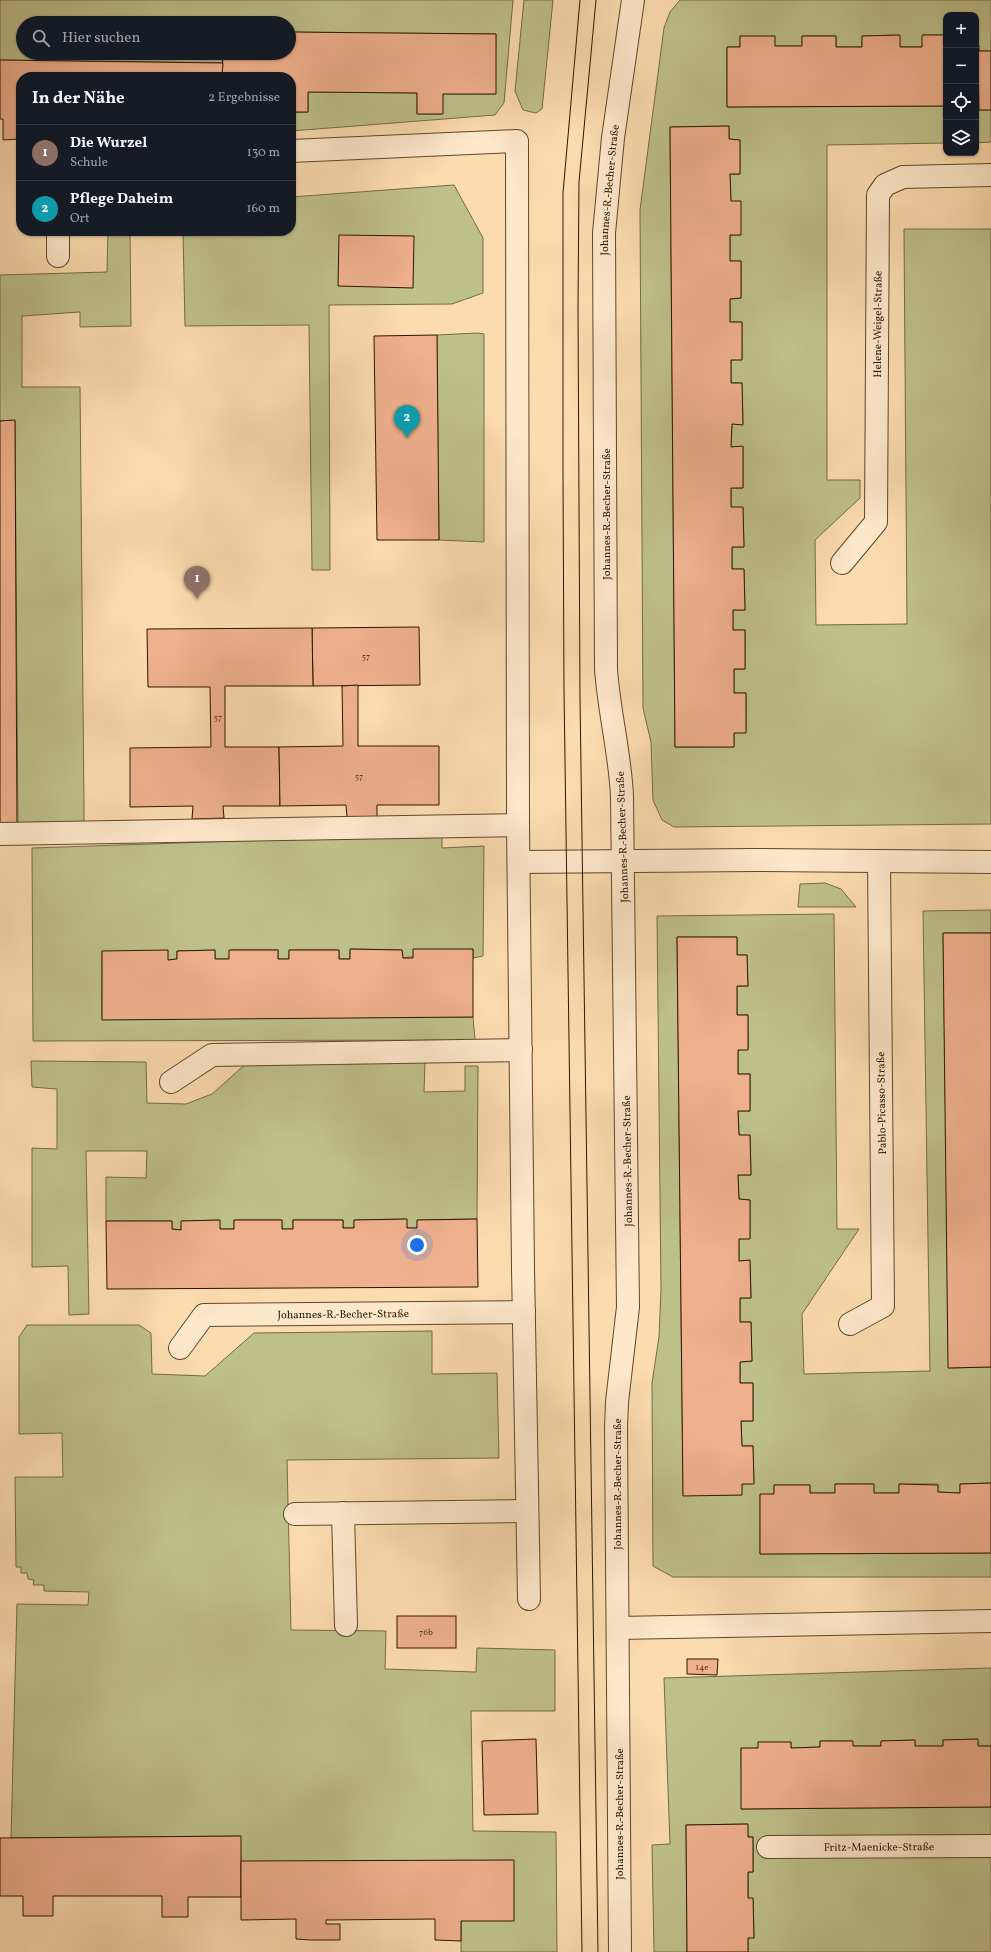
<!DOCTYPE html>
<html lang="de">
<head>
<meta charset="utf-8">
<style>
	body { margin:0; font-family:Vollkorn,serif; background:#20242c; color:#f1f3f6 }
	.controls { position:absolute; right:12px; top:12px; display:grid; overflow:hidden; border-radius:8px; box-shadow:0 1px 3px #0004 }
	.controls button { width:36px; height:36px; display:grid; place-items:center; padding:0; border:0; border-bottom:1px solid #363941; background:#171b24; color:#f1f3f6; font:20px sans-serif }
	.you { position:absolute; left:417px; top:1245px; width:14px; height:14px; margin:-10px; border:3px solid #fff; border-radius:50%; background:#1a73e8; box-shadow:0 0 0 6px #1a73e833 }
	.badge { display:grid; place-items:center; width:26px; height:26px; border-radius:50%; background:#8c9099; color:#fff; font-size:13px; font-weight:700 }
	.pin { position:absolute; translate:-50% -33px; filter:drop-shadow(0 1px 2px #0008) }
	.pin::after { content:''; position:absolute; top:21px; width:14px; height:12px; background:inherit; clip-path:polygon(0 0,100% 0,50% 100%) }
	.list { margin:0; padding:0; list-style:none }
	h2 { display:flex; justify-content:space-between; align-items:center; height:52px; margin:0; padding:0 16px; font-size:17px }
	h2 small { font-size:13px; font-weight:400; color:#9ea1a6 }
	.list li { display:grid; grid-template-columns:26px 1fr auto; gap:12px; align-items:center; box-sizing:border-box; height:56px; padding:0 16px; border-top:1px solid #363941 }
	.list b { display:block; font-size:15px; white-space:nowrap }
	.list p { margin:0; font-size:13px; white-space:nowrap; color:#9ea1a6 }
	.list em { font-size:13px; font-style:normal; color:#9ea1a6 }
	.icon { flex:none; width:22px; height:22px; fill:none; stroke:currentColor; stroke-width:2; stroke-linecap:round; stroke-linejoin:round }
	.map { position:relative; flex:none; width:991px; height:1952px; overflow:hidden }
	.search { position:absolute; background:#171b24; box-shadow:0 1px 3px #0004; left:16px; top:16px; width:280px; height:44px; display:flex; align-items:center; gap:10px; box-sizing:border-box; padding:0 14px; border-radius:22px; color:#9ea1a6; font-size:15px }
	.panel { position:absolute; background:#171b24; box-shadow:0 1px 3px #0004; left:16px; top:72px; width:280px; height:164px; border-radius:16px }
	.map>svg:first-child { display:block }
	.green { fill:#bec08b; stroke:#746b46; fill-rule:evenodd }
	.building { fill:#efb08d; stroke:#2b1602 }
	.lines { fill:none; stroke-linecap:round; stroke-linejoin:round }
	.minor-casing { stroke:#5f472d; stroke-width:24 }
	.minor { stroke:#fde8ca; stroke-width:22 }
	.tram { stroke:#2b1602; stroke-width:1 }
	.labels { text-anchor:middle; stroke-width:3.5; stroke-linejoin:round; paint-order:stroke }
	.number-label { font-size:9px; fill:#5c3c25 }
	.street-label { font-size:11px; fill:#2b1602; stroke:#fde8ca }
</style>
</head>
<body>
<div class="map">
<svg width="991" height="1952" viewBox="0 0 991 1952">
	<rect width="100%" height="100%" fill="#fcdbae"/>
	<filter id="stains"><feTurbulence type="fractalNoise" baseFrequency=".005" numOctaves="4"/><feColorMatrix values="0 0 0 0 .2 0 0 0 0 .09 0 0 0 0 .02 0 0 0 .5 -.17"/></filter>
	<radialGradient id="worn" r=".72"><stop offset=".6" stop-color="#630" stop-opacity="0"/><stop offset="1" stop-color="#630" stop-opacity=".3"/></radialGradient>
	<!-- green -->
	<g class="green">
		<polygon points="0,0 513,0 504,103 495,115 291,131 291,113 308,112 308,92 417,93 417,114 442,114 443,94 495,94 496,34 289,32 289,23 23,23 23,53 223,53 223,63 0,60"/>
		<polygon points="524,0 553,0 542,109 536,113 523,110 515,91"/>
		<path d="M680,0h311v51h-13l-2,-5v-31h-30v20h-23l-1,12h-22l-1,-12 -37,1v11h-26v-11h-34v10h-27l-35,-10v11h-13v60l219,-1v37l-119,2v335h33v18l-45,42 1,85 91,-1 -3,-395h87v595l-317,3 -12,-7 -9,-20 -2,-58 -8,-34 -3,-498 24,-182 6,-16zM729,126v13l11,1v34h-10l1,27 10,34h-11v26h11v37l-11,1v23h12v37l-11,1v23h11l1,41h-11l-1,23h12v41h-12v19l12,1 1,39h-12v22h12l1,41h-12v20h12v39h-11v24h12v39l-12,1v14h-59l-5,-620z"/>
		<polygon points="976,106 979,106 979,110 991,110 991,142 976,143"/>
		<polygon points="454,185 483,238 483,293 452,304 329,305 330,570 312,570 309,325 185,326 183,231 291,231 291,197"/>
		<polygon points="108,231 130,231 131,326 80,327 80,312 22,316 22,387 80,387 84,807 84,825 18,826 15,421 0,421 0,275 107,272"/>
		<polygon points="478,333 484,334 484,542 439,540 437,335"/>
		<polygon points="442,834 442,848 484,846 483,956 473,958 473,949 403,958 402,950 350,949 350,959 339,959 339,950 289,950 289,959 278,959 278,950 230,950 229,959 215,959 215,950 177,951 177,959 168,960 102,951 102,1019 473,1017 475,1040 33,1041 32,848"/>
		<polygon points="825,883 841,889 856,907 798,907 800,884"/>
		<path d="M991,910v23h-48l6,435 42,-1v116l-31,1v9l-22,-1v-8h-39v9h-25v-9h-39v9h-25v-8h-36v9l-14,1v59l231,-1v24h-318l-20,-11 -1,-183 7,-46 2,-48 -4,-373 177,-2 3,315h22l-57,85 2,60 126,-3 -7,-460zM677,937h60v18h10l1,31h-11v29h11v34l-10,1v24h12v37h-12l1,24 11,1 1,39h-13l1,24 11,1v38l-11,1v22h11l1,37h-11v24h11l1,39 -12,1v21h13v38h-12l1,25h11l1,37 -12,1 -1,11h-58z"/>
		<polygon points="425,1060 424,1092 465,1091 465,1066 478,1066 477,1219 418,1220 417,1228 407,1228 406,1219 354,1220 354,1228 343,1228 343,1220 293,1220 293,1229 282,1229 282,1220 234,1220 234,1229 220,1229 219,1220 182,1221 181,1230 172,1229 172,1221 106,1221 106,1177 146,1178 147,1151 86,1151 89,1314 69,1315 68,1266 32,1267 32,1148 57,1149 57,1089 32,1087 31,1061 146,1062 147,1103 186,1104 212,1094 249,1061"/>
		<polygon points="27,1325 139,1325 151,1333 152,1374 205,1376 254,1333 432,1331 432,1374 497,1373 499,1458 287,1460 291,1630 386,1631 385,1669 476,1672 477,1648 555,1650 555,1711 471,1711 473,1831 556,1832 557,1952 461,1952 461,1921 241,1861 240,1836 11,1838 17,1604 88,1605 89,1592 44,1591 44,1585 33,1585 34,1580 28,1579 27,1573 21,1573 21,1567 16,1567 15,1477 63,1477 62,1433 19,1434 19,1337"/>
		<polygon points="991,1668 991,1746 978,1746 978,1739 943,1740 943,1746 915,1746 915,1740 881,1741 881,1746 853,1746 852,1741 820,1741 820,1747 791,1748 791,1742 758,1748 741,1749 742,1809 991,1807 991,1952 748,1952 748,1938 754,1937 753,1899 748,1898 748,1872 753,1872 753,1837 748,1837 747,1824 686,1825 687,1952 654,1952 652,1845 670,1844 664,1678"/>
	</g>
	<!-- building -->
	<g class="building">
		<polygon points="289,32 496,34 496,94 443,94 443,114 417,114 417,93 308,92 308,112 291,112 291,77 222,77 223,53 289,53"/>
		<polygon points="900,35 900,47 922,47 922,35 946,35 946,106 727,107 727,47 740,47 740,36 775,36 775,46 802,46 802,36 836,36 836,47 862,47 862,36"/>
		<rect x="976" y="46" width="3" height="60"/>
		<polygon points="978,51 991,51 991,110 979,110"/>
		<polygon points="0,60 223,63 222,77 21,77 21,139 3,140 3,119 0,119"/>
		<polygon points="729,126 729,139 740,140 740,174 730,174 731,201 741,201 741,235 730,235 730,261 741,261 741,298 730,299 730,322 742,322 742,360 731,360 731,383 742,383 743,425 732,424 731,447 743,446 743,488 731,488 731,507 743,507 744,547 732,547 732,569 744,569 745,610 733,610 733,630 745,630 745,669 734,669 734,693 746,693 746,733 734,733 734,747 675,747 670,127"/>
		<polygon points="339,235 414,236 413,288 338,286"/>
		<polygon points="437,335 439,540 377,540 374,336"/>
		<polygon points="15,420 17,831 0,831 0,421"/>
		<polygon points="419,627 420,685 313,686 312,628"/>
		<polygon points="312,628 313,686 225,686 225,747 279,747 280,806 223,806 224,818 192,819 193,806 130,807 130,748 211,747 210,687 148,687 147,629"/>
		<polygon points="358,685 358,746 439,746 439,805 377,805 377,817 347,817 346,805 280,806 279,747 343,746 342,686"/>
		<polygon points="943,933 991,933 991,1367 948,1368"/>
		<polygon points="677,937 737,937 737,955 747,955 748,986 737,986 737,1015 748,1015 748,1050 738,1050 738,1074 750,1074 750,1111 738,1111 739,1135 750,1135 751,1175 738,1175 739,1199 750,1200 750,1239 739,1239 739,1261 750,1260 751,1298 740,1298 740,1322 751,1322 752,1361 740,1362 740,1383 753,1383 753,1421 741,1421 742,1446 753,1446 754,1484 742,1484 742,1495 683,1496"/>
		<polygon points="350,949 402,950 403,958 413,958 413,949 473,949 473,1017 102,1020 102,951 168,950 168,960 177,959 177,951 215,950 215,959 229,959 229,950 278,950 278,959 289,959 289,950 339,950 339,959 350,959"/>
		<polygon points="407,1219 407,1228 417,1228 417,1220 477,1219 478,1287 107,1289 106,1221 172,1221 172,1229 181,1230 181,1221 220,1220 220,1229 234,1229 234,1220 282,1220 282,1229 293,1229 293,1220 343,1220 343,1228 354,1228 354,1220"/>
		<polygon points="991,1483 991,1553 760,1554 760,1494 774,1494 774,1485 810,1485 810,1493 835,1493 835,1484 874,1484 874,1493 899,1493 899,1484 938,1485 938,1492 960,1493 960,1484"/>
		<rect x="397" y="1616" width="59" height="32"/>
		<polygon points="687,1659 718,1659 717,1675 687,1674"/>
		<polygon points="536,1739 538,1814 484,1815 482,1741"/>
		<polygon points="978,1739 978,1746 991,1746 991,1807 741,1809 741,1748 758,1748 758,1742 791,1742 791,1748 820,1747 820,1741 853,1741 853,1746 881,1746 881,1741 915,1740 915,1746 943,1746 943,1740"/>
		<polygon points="748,1824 748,1837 753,1837 753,1872 748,1872 748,1898 753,1898 754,1938 748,1938 748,1952 687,1952 686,1825"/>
		<polygon points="241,1836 241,1897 188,1897 188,1917 162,1917 162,1896 53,1896 53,1916 23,1916 23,1896 0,1896 0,1838"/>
		<polygon points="514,1860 514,1921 461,1921 461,1941 435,1940 435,1919 326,1920 326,1924 340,1924 340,1940 310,1940 296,1939 296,1919 241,1920 241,1861"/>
	</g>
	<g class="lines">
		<defs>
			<g id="minor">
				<polyline points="291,151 517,141 518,825 523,1268 529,1599"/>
				<polyline points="58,231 58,256"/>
				<path id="s1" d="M842,563l34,-41 2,-327 7,-10 18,-8 88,-2"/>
				<polyline points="0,834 518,825"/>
				<polyline points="519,862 754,860 991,862"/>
				<polyline points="171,1082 212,1055 521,1050"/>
				<polyline points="850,1324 883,1306 879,861"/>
				<path id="s2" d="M180,1348l24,-33 320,-3"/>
				<polyline points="343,1513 346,1625"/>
				<polyline points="295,1514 526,1511"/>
				<polyline points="618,1628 991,1621"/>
				<path id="s3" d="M768,1847l223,-1"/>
				<path id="s4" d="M620,1952l-4,-524 1,-26 11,-95 -6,-511c-2,-43 -13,-84 -16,-127l-2,-436 9,-95 20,-138"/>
			</g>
		</defs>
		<!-- minor casing -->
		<use href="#minor" class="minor-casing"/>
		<!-- minor -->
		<use href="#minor" class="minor"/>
		<!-- tram -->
		<g class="tram">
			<polyline points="580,0 563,193 563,474 564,690 582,1952"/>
			<polyline points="596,0 579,182 578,308 580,698 598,1952"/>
		</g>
	</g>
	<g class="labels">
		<!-- number labels -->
		<g class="number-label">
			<text x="366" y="659">57</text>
			<text x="218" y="720">57</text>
			<text x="359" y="779">57</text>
			<text x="426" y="1635">76b</text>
			<text x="702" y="1670">14e</text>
		</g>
		<!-- street labels -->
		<g class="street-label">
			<text dy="4" stroke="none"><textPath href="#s4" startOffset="1764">Johannes-R.-Becher-Straße</textPath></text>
			<text dy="4" stroke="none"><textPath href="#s1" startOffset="251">Helene-Weigel-Straße</textPath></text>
			<text transform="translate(606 514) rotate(-90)" y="4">Johannes-R.-Becher-Straße</text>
			<text transform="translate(622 837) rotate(-92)" y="4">Johannes-R.-Becher-Straße</text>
			<text transform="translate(881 1103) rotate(-91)" y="4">Pablo-Picasso-Straße</text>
			<text transform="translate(627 1161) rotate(-91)" y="4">Johannes-R.-Becher-Straße</text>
			<text dy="4" stroke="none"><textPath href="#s2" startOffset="180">Johannes-R.-Becher-Straße</textPath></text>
			<text transform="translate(617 1484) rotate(-90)" y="4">Johannes-R.-Becher-Straße</text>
			<text transform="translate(619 1814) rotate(-90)" y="4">Johannes-R.-Becher-Straße</text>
			<text dy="4" stroke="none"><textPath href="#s3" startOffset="111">Fritz-Maenicke-Straße</textPath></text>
		</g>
	</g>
	<rect width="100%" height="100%" filter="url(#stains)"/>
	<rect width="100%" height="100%" fill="url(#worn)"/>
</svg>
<div class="controls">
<button>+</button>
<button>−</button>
<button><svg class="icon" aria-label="locate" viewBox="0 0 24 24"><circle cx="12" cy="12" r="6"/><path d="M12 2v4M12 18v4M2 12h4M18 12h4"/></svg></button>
<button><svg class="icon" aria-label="layers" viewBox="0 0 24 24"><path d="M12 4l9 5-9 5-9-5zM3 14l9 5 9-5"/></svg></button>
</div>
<div class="you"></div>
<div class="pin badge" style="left:197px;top:599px;background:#8d6e63">1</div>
<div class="pin badge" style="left:407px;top:438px;background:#0f9aa8">2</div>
<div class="search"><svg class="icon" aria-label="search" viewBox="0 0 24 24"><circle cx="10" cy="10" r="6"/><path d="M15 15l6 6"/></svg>Hier suchen</div>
<section class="panel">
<h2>In der Nähe<small>2 Ergebnisse</small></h2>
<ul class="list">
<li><span class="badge" style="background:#8d6e63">1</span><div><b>Die Wurzel</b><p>Schule</p></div><em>130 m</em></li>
<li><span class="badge" style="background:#0f9aa8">2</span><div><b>Pflege Daheim</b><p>Ort</p></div><em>160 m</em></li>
</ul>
</section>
</div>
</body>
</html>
